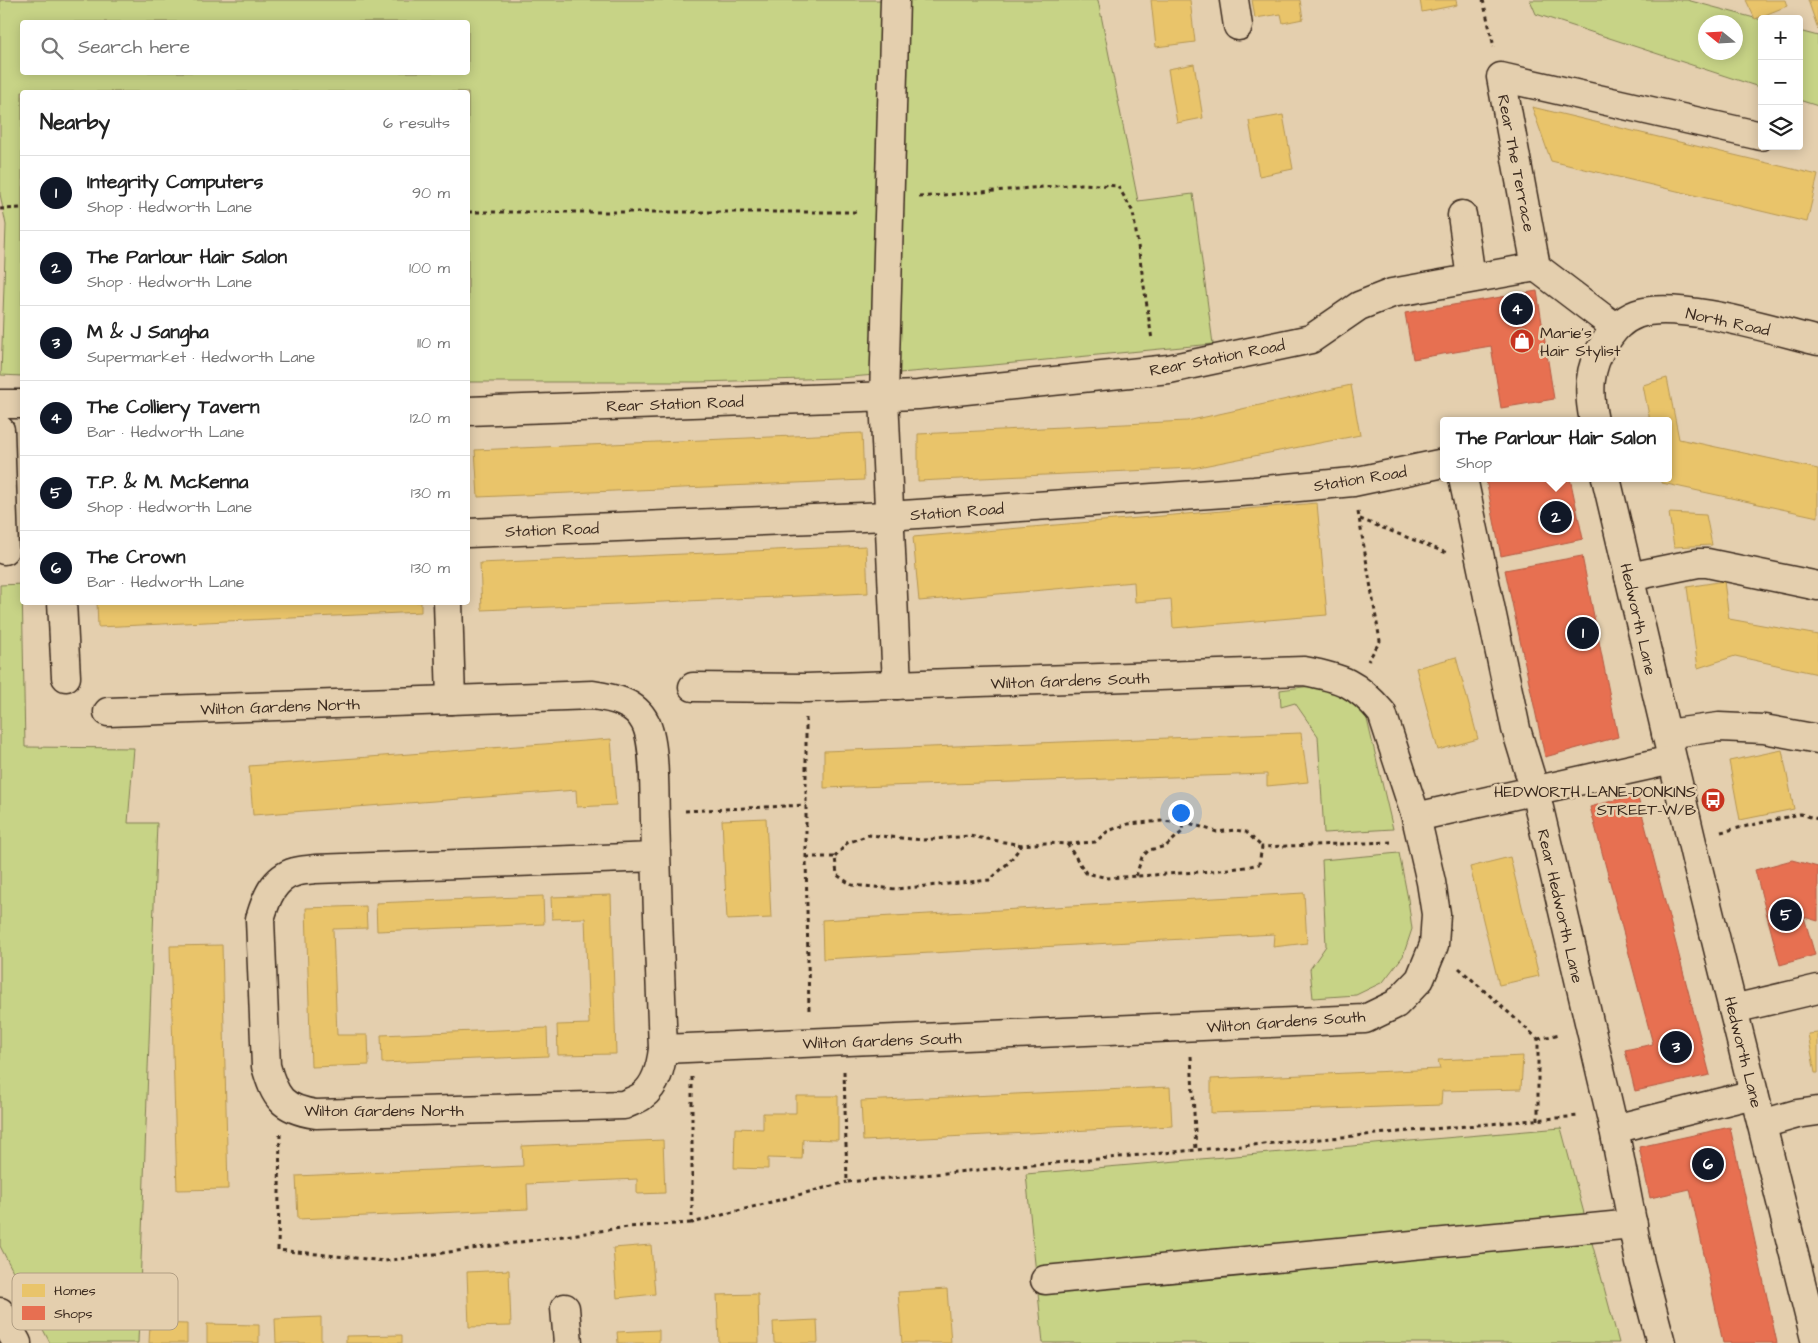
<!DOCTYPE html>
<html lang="en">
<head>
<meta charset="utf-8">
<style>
	body { margin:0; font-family:"Architects Daughter",sans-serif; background:#f2f2f2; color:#222 }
	.controls { position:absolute; right:15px; top:15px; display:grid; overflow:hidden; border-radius:5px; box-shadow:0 2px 12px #0003 }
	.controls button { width:45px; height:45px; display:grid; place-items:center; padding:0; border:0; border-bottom:1px solid #e0e0e0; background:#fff; color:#222; font:25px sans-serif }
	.compass { position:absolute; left:1698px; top:15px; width:45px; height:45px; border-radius:50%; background:#fff; box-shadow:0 2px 12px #0003; rotate:288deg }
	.you { position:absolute; left:1180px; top:812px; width:18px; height:18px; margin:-12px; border:4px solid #fff; border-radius:50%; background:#1a73e8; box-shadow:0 0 0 8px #1a73e833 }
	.badge { display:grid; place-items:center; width:32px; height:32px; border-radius:50%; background:#111827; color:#fff; font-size:16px; font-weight:700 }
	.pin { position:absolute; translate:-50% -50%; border:2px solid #fff; box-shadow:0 1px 5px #0006 }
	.popup { position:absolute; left:1440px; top:417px; width:232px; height:65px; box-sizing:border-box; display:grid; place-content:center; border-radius:5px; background:#fff; filter:drop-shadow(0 1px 4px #0005); font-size:16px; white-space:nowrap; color:#767676 }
	.popup b { font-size:19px; color:#222 }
	.popup::after { content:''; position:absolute; left:50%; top:100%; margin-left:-10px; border:10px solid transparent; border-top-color:#fff }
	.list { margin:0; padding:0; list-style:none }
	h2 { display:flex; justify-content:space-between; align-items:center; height:65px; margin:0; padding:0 20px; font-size:21px }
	h2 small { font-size:16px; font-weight:400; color:#767676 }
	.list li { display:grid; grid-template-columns:32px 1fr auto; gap:15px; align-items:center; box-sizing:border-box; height:75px; padding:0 20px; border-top:1px solid #e0e0e0 }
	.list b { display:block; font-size:19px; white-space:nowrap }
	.list p { margin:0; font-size:16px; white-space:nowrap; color:#767676 }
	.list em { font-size:16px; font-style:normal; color:#767676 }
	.icon { flex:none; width:28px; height:28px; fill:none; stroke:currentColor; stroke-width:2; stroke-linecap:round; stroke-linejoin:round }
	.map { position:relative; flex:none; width:1818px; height:1343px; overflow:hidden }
	.search { position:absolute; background:#fff; box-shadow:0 2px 12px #0003; left:20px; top:20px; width:450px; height:55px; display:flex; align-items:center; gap:12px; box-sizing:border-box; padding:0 18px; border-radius:5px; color:#767676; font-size:19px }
	.panel { position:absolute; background:#fff; box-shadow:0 2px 12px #0003; left:20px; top:90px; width:450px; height:515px; border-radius:5px }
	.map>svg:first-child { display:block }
	.green { fill:#c7d386; stroke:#817e52; fill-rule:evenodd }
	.homes { fill:#e9c46a; stroke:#b59653 }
	.shops { fill:#e76f51; stroke:#b35a42 }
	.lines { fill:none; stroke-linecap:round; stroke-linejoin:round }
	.minor-casing { stroke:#3b2a1e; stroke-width:31 }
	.path { stroke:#3b2a1e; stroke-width:3; stroke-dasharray:4 4; stroke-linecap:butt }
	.minor { stroke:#e4cfae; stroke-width:28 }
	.labels { text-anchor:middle; stroke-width:5; stroke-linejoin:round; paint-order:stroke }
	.street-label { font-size:16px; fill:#3b2a1e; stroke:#e4cfae }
	.poi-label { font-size:16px; fill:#3b2a1e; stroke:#e4cfae; text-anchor:start }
	.key { fill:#e4cfae; stroke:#b19e83; stroke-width:1 }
	.key-label { font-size:14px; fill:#3b2a1e }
</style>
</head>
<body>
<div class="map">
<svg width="1818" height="1343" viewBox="0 0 1818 1343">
	<rect width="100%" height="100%" fill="#e4cfae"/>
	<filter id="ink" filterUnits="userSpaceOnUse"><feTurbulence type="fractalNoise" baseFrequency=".02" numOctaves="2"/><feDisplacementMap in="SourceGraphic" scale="10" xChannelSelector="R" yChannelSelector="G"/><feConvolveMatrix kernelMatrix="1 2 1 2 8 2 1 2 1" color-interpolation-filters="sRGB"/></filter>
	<g filter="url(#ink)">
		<!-- green -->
		<g class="green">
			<path d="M0,0h1098l40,201 55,-7 20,150 -230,22 -144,12 -140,4h-231v-290h-446v284l-21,-1 5,-150 -6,-31zM22,22h446v50h-446z"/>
			<path d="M1530,0h157l75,20v68l-226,-74zM1706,22h30v30h-30z"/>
			<polygon points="1799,31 1818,36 1818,106 1799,100"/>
			<polygon points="22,584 25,747 134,748 128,823 157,823 138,1343 50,1343 0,1246 0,585"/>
			<polygon points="1319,685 1343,696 1365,711 1393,829 1324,833 1318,736 1295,703 1281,707 1280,690"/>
			<polygon points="1399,853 1408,899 1412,929 1403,956 1383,982 1356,995 1313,998 1310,969 1326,946 1322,860"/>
			<polygon points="1561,1128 1619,1343 1043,1343 1026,1174"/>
		</g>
		<!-- homes -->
		<g class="homes">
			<polygon points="1151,0 1190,0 1195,42 1156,47"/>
			<polygon points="1252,0 1300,0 1303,19 1283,23 1281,14 1255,18"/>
			<polygon points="1420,0 1456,0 1457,5 1422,12"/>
			<polygon points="1746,0 1785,0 1787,6 1755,19"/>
			<polygon points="1808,0 1818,0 1818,29"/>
			<polygon points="1194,64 1203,118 1177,123 1168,69"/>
			<polygon points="1532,107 1818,175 1807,222 1551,161"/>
			<polygon points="1283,115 1293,169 1259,176 1249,121"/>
			<polygon points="1667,378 1679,439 1818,469 1818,517 1662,483 1662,478 1668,478 1668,421 1650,421 1643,385"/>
			<polygon points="1351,385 1360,435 1193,468 918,481 918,434 1187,421"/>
			<polygon points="862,433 864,480 478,497 475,450"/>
			<polygon points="1317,503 1327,615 1173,628 1171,599 1135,602 1134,582 919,601 913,537"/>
			<polygon points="1669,513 1706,515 1712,545 1674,547"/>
			<polygon points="866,546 868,593 482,610 480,563"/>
			<polygon points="1724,581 1729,619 1818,635 1818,674 1735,656 1698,668 1687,587"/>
			<polygon points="97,602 421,602 421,612 98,627"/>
			<polygon points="1456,657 1478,739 1438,750 1416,668"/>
			<polygon points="1301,733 1308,782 1267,786 1267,774 824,788 824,751"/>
			<polygon points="611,739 616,805 577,807 576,790 253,815 249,766"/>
			<polygon points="1782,750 1794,809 1740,820 1729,761"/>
			<polygon points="766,818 771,918 727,920 722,820"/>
			<polygon points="1510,857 1539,976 1499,985 1470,867"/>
			<polygon points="1304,893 1307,943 1273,947 1274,934 823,959 822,920"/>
			<polygon points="611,895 616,1054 558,1055 557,1025 589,1024 585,918 552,919 551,897"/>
			<polygon points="543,896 544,924 377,931 376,903"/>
			<polygon points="366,906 367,928 333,929 337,1035 368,1035 369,1065 311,1067 306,908"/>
			<polygon points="222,945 228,1189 177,1190 170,946"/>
			<polygon points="547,1028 548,1056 382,1063 381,1035"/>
			<polygon points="1818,1033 1818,1073 1815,1073 1808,1034"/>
			<polygon points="1523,1056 1521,1089 1442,1091 1441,1105 1211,1113 1211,1079 1440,1069 1438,1060"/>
			<polygon points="1170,1087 1172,1126 863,1141 861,1101"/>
			<polygon points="796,1096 838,1096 838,1140 803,1139 802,1159 768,1158 768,1169 734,1168 735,1128 763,1129 763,1113 796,1113"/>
			<polygon points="663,1140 665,1193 637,1194 637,1179 527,1184 528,1209 298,1219 296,1176 523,1166 522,1146"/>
			<polygon points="651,1245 655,1294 617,1298 613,1248"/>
			<polygon points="509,1270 511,1326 469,1327 467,1272"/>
			<polygon points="947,1289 951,1343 902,1343 898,1292"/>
			<polygon points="758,1294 759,1343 719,1343 717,1295"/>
			<polygon points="321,1317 321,1343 276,1343 275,1319"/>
			<polygon points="817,1320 818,1343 774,1343 773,1322"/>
			<polygon points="150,1323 187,1324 187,1343 149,1343"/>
			<polygon points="207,1324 259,1325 259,1343 207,1343"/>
			<polygon points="659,1330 659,1343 618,1343 617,1332"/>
			<polygon points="402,1335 402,1343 346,1343 346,1336"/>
		</g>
		<!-- shops -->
		<g class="shops">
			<polygon points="1537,291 1554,399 1501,408 1491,346 1413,359 1405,313"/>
			<polygon points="1493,478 1570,478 1583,539 1501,556 1486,480"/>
			<polygon points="1582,556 1618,737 1545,757 1505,570"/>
			<polygon points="1637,794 1710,1075 1635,1091 1625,1050 1653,1044 1590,807"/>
			<polygon points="1792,860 1818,867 1818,921 1804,917 1815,955 1780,965 1755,870"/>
			<polygon points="1730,1127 1777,1343 1723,1343 1690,1189 1650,1198 1639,1147"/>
		</g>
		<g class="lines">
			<defs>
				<g id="minor">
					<polyline points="895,0 884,397 897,685"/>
					<polyline points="1234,0 1238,26"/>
					<polyline points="1462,215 1471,278"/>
					<polyline points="1615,327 1536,267 1501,77 1761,136"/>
					<polyline points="0,404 22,404"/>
					<polyline points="468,411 918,395 1169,369 1311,339 1359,306 1392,293 1536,267"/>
					<path d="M1594,421c-6,-28 -6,-53 10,-77 9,-14 17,-24 33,-30 38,-15 140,17 181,27"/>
					<polyline points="0,430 4,550"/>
					<polyline points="1463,478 1516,729 1535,791 1614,1129 1640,1263 1661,1343"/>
					<polyline points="1606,478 1697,864 1816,1343"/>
					<polyline points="468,533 888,516 1254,491 1353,482 1444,463"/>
					<polyline points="1629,577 1698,563 1707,563 1818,586"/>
					<polyline points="62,602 66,677"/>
					<polyline points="448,602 451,700"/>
					<path d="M108,712l485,-17c20,3 42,7 52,27 11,20 9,74 10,98 2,76 5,153 8,229 -2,17 -6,36 -21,47 -5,4 -13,6 -18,9l-308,9c-34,-5 -41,-16 -50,-48l-6,-147c6,-20 13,-41 35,-47 6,-2 14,-2 20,-3l341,-12"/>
					<polyline points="1666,734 1719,727 1764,729 1818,739"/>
					<polyline points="1416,817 1672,760"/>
					<polyline points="1733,1009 1818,989"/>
					<path d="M663,1049l702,-30 31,-15 24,-25 14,-34 2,-31 -5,-32 -15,-65 -34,-104c-25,-30 -40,-35 -78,-42l-498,17 -113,-1"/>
					<polyline points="1762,1124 1797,1114 1818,1111"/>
					<polyline points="1614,1129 1754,1094"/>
					<polyline points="1045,1280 1633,1224"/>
					<polyline points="565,1308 568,1343"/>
					<polyline points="0,1312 17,1343"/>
				</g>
			</defs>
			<!-- minor casing -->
			<use href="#minor" class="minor-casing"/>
			<!-- path -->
			<g class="path">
				<polyline points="1483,0 1494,47"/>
				<polyline points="919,197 1081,184 1118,186 1133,212 1152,340"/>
				<polyline points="0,209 22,208"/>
				<polyline points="468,212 859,212"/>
				<polyline points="1358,512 1380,641 1368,661"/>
				<polyline points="1360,519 1447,553"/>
				<polyline points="806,718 806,857 809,1012"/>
				<polyline points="685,811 806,805"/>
				<polyline points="1721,832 1800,814 1818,819"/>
				<polyline points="1068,844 1095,842 1108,831 1128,824 1162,821 1192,824 1217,832 1235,830 1246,832 1262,847"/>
				<polyline points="806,857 835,857 837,875 852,885 896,889 990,880 1009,862 1022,845 1045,843 1067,844 1086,873 1108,878 1212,871 1246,867 1259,864 1262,847 1391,842"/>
				<polyline points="835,857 847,843 869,835 923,840 969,836 1022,845"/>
				<polyline points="1136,876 1142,857 1149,850 1166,846 1182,832 1183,823"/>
				<polyline points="1459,968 1538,1039 1538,1120"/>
				<polyline points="1538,1039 1560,1034"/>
				<polyline points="1191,1056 1196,1150 1579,1116"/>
				<polyline points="844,1071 847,1182 1196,1150"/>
				<polyline points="692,1077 692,1223 847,1182"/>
				<polyline points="280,1134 278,1250 385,1261 628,1227 692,1223"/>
			</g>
			<!-- minor -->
			<use href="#minor" class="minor"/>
		</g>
	</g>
	<!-- icons -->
	<defs>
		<symbol id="shop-disc" viewBox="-11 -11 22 22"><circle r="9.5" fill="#c8321e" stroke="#e4cfae"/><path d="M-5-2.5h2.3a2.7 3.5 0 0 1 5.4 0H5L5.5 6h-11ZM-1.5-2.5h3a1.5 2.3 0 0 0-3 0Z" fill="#fff"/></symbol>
		<symbol id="bus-disc" viewBox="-11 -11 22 22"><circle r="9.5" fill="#c8321e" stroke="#e4cfae"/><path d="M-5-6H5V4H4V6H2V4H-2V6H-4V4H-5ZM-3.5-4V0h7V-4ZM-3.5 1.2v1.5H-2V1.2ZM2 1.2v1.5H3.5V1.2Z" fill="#fff"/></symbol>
	</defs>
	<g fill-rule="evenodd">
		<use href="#shop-disc" x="1508" y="327" width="28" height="28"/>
		<use href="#bus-disc" x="1699" y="786" width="28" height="28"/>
	</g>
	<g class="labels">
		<!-- street labels -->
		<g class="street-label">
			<text transform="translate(1517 163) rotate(79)" y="6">Rear The Terrace</text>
			<text transform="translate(1728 321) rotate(12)" y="6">North Road</text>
			<text transform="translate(1217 357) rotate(-11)" y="6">Rear Station Road</text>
			<text transform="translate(675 403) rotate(-2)" y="6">Rear Station Road</text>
			<text transform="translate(1360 478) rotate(-9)" y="6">Station Road</text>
			<text transform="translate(957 511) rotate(-4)" y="6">Station Road</text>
			<text transform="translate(552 529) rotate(-2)" y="6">Station Road</text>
			<text transform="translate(1639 619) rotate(77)" y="6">Hedworth Lane</text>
			<text transform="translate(1070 680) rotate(-2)" y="6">Wilton Gardens South</text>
			<text transform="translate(280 706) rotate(-2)" y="6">Wilton Gardens North</text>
			<text transform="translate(1561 906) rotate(77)" y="6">Rear Hedworth Lane</text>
			<text transform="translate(1286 1021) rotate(-4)" y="6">Wilton Gardens South</text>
			<text transform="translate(882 1040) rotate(-2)" y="6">Wilton Gardens South</text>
			<text transform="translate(1744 1052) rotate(76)" y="6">Hedworth Lane</text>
			<text x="384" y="1116">Wilton Gardens North</text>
		</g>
		<!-- poi labels -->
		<g class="poi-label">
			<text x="1540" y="338">Marie's<tspan x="1540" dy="18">Hair Stylist</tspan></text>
			<text x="1696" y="797" text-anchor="end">HEDWORTH LANE-DONKINS<tspan x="1696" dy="18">STREET-W/B</tspan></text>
		</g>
	</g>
	<!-- legend -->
	<rect x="12" y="1273" width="166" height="57" rx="8" class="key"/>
	<rect x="22" y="1284" width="23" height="13" fill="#e9c46a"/>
	<rect x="22" y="1306" width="23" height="14" fill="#e76f51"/>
	<g class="key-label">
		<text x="54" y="1295">Homes</text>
		<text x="54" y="1318">Shops</text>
	</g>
</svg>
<div class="controls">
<button>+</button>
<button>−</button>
<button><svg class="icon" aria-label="layers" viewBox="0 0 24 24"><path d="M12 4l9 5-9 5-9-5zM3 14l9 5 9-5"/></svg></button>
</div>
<svg class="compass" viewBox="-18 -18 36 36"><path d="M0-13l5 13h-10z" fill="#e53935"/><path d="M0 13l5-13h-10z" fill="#767676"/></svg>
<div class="you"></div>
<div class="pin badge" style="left:1583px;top:633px">1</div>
<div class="pin badge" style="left:1556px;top:517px">2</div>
<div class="popup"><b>The Parlour Hair Salon</b>Shop</div>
<div class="pin badge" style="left:1676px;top:1047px">3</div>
<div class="pin badge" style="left:1517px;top:309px">4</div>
<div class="pin badge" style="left:1786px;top:915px">5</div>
<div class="pin badge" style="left:1708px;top:1164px">6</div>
<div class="search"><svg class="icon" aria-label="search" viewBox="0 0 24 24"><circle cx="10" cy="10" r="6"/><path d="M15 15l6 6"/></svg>Search here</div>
<section class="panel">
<h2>Nearby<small>6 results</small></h2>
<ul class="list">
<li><span class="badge">1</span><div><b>Integrity Computers</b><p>Shop · Hedworth Lane</p></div><em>90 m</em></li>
<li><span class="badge">2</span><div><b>The Parlour Hair Salon</b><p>Shop · Hedworth Lane</p></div><em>100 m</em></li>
<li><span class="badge">3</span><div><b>M &amp; J Sangha</b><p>Supermarket · Hedworth Lane</p></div><em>110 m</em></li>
<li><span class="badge">4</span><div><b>The Colliery Tavern</b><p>Bar · Hedworth Lane</p></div><em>120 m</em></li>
<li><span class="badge">5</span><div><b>T.P. &amp; M. McKenna</b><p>Shop · Hedworth Lane</p></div><em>130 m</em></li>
<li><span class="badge">6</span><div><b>The Crown</b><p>Bar · Hedworth Lane</p></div><em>130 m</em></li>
</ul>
</section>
</div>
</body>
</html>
